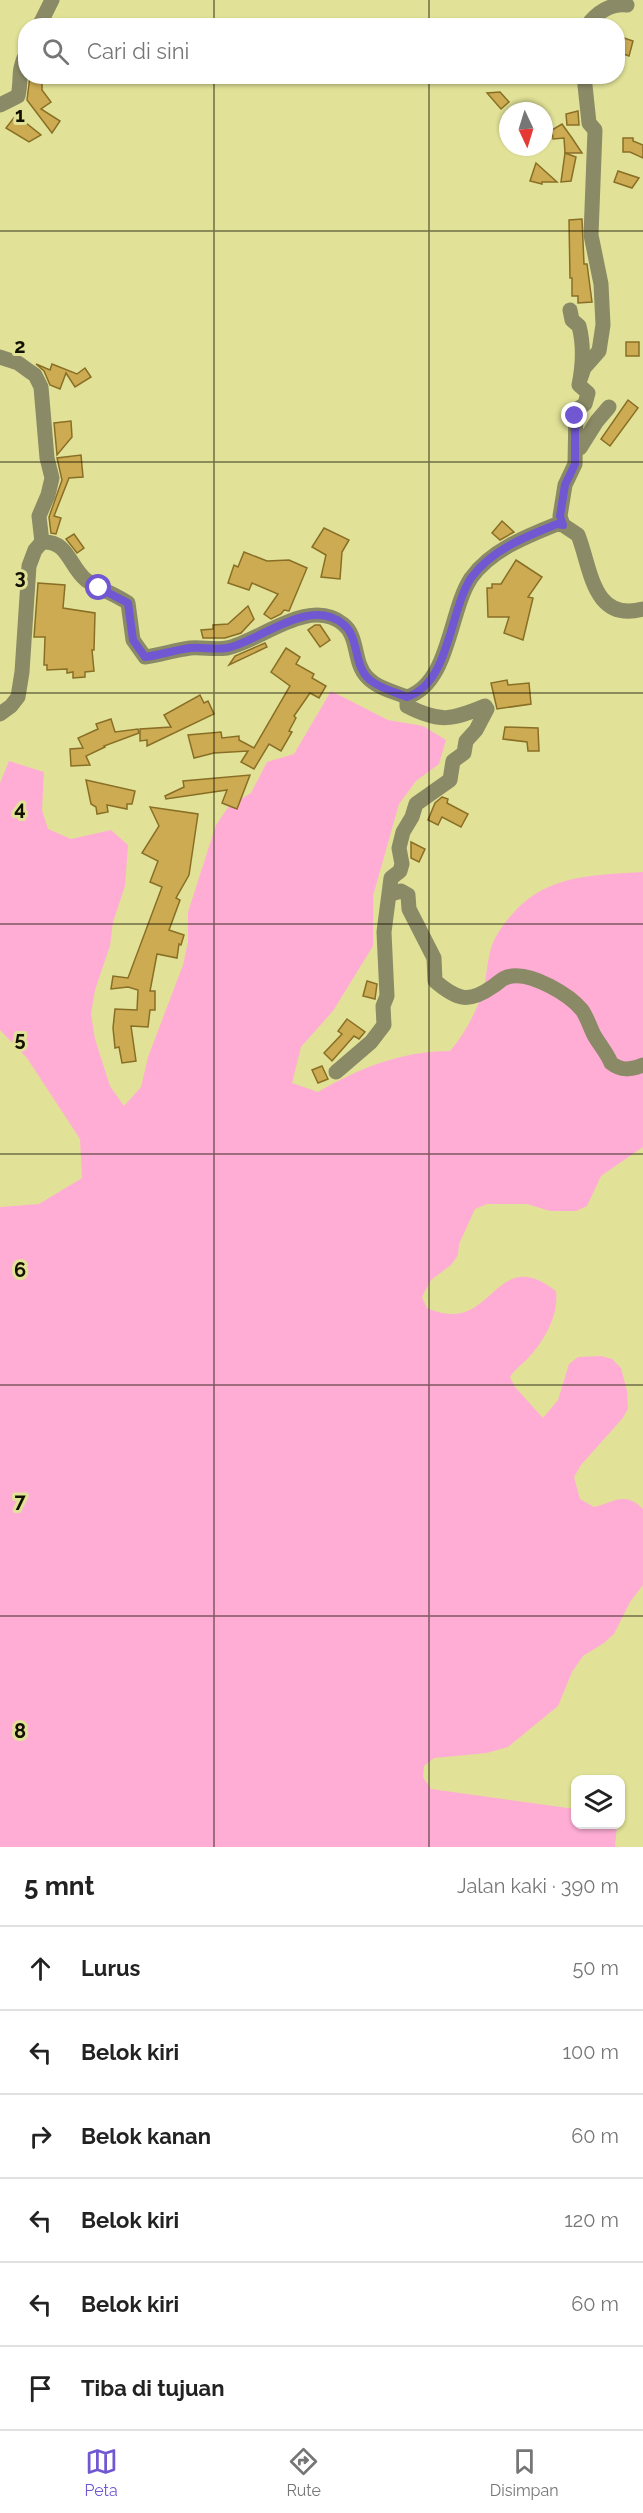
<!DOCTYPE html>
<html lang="id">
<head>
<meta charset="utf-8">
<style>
	body { margin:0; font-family:Raleway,sans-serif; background:#f6f6f6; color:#222 }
	.controls { position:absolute; right:18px; bottom:18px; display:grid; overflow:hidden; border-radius:12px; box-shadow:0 2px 4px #0004 }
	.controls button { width:54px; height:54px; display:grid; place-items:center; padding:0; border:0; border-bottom:2px solid #e0e0e0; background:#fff; color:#222; font:30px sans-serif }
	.compass { position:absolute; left:499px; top:102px; width:54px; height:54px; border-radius:50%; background:#fff; box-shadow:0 2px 4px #0004; rotate:176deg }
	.stop { position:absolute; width:18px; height:18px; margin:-14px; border:4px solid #7158d2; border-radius:50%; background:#fff }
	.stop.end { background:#7158d2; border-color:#fff; box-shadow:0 2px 6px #0008 }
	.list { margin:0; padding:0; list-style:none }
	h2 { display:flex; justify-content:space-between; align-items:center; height:78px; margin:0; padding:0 24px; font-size:26px }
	h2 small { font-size:20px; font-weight:400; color:#767676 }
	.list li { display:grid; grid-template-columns:39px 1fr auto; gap:18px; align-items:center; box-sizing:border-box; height:84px; padding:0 24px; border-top:2px solid #e0e0e0 }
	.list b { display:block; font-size:22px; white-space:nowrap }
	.list em { font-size:20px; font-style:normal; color:#767676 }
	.icon { flex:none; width:33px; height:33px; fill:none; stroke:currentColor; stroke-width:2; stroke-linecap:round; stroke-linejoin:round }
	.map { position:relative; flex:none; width:643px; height:1847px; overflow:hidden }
	.search { position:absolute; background:#fff; box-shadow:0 2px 4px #0004; left:18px; right:18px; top:18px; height:66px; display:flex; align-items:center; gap:15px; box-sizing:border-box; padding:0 21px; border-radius:24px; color:#767676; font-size:22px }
	.sheet { height:582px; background:#fff }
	nav { display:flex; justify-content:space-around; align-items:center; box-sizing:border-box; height:84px; border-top:2px solid #e0e0e0; background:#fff; font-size:16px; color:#767676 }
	nav a { display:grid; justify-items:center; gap:3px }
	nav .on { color:#7158d2 }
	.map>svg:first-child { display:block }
	.green { fill:#ffadd5 }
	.building { fill:#ccab52; stroke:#896f26; stroke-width:1.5 }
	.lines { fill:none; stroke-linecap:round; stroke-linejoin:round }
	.minor { stroke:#8a8a66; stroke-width:15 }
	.route { stroke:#7158d2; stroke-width:8 }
	.grid { fill:none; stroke:#121100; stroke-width:1.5; stroke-opacity:0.55 }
	.grid-label { font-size:20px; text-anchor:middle; font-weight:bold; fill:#121100; stroke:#e1e297; stroke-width:6; stroke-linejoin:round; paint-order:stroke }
</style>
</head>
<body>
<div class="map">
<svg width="643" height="1847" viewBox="0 0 643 1847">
	<rect width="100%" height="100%" fill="#e1e297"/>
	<!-- green -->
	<path class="green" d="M331,691l57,29 35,6 23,14 -7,24 -23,17 -17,23 -26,92v50l-40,65 -32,36 -9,36 26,9c42,-24 83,-41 132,-41 15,-17 26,-39 33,-60 4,-15 4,-31 9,-46 5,-13 14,-24 23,-34 34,-37 81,-36 128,-39v275l-42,29 -14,30 -11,5h-26l-23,-7h-40l-12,5 -16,35 -1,11 -7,10 -20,15 -9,17 5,11c68,30 65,-66 129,-17 3,24 -11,48 -26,65 -7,8 -14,12 -20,21l5,10 28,31 15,-18 11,-36 9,-7 23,-1 11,3 9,9 6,23 1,18 -6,10 -41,46 -7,12 6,22 14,8c21,-5 31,-16 49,2v76l-13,17 -16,32 -10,9 -21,13 -11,16 -14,34 -50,41 -21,6 -53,5 -10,8 -1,11 8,12 144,20 1,15 41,1 -2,22h-615v-640l39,-3 43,-26 -2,-39 -53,-81 -27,-28v-247l9,-22 35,11 -2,38 6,19 23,10 40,-9 17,15 -3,41 -12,36 -3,24 -15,44 -4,24 4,25 15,47 14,20 17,-19 7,-30 35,-92 5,-23v-30l28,-87 13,-19 22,-13 16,-31 27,-8z"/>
	<!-- building -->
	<g class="building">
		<polygon points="618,36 633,41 629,56 618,52"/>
		<polygon points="30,76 42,76 42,90 51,102 41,109 60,121 52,133 27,100"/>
		<polygon points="500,92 509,102 501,109 487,93"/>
		<polygon points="578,111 579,125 567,125 566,114"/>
		<polygon points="16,115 41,135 29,142 6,128"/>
		<polygon points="562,124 572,138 582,153 565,153 564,138 553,139 552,130"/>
		<polygon points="623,138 633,138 633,141 643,145 643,158 630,152 623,152"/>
		<polygon points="565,153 576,157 571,181 561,182"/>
		<polygon points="536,163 557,182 542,182 542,184 530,181"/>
		<polygon points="618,171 639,178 632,188 614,182"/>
		<polygon points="582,219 584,264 587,264 592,302 578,303 578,296 572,296 572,278 570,278 569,220"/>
		<rect x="626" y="342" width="13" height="14"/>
		<polygon points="36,364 50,370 52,364 77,374 85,368 91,377 75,387 66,373 60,389 50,385 44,371"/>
		<polygon points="628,400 638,408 610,446 601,439"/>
		<polygon points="71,421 72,437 57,455 54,423"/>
		<polygon points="81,455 83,477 69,478 54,516 61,518 56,534 51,533 49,517 62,480 57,458"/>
		<polygon points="502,521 514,532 500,540 492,533"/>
		<polygon points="324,528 349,540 342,552 340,579 321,577 326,555 312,547"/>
		<polygon points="74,534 84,548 77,553 66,539"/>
		<polygon points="244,552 267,561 289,560 307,568 289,611 284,610 281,614 271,619 264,614 278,594 252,583 249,590 228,583 234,565 238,567"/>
		<polygon points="516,560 542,577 528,597 533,598 523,640 504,633 509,617 488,617 487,588 492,588 492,584 501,584"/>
		<polygon points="38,583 65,585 63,608 95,613 94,650 92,650 94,671 85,672 85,677 73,678 73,672 67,673 67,669 47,670 47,665 44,665 45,637 34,637"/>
		<polygon points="248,606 254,619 241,633 225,638 203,638 201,630 213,629 213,625 228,624"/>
		<polygon points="315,625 320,625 330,640 320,647 308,630"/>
		<polygon points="265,643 267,647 229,665 235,656"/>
		<polygon points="286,648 300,657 296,664 314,674 312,678 326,686 319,698 310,693 294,716 296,718 289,731 292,732 281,751 269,744 254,769 241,762 248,751 214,753 194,758 188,735 221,732 222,738 239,736 239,740 254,748 290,686 271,672"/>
		<polygon points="507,680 508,685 529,683 531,704 497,709 491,683"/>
		<polygon points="200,695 204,703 208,701 214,714 147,746 147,740 140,741 140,729 171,727 164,715"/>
		<polygon points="111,719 115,732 138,729 139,733 104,746 105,747 86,756 90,765 71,766 70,749 83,748 78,738 98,729 96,724"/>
		<polygon points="505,727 538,728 539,751 528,751 527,742 503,739"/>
		<polygon points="250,775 237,809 222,803 227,790 166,799 165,796 184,787 183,781"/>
		<polygon points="86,780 135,791 132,804 127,804 127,809 107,805 108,812 97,814 96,807 91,804"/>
		<polygon points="442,797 448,799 447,803 468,814 461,827 442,817 438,825 428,820 435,803"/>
		<polygon points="150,807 198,814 189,875 176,898 180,900 169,930 184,935 181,945 179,944 177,958 157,954 150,991 155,991 155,1010 150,1010 148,1027 131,1026 136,1061 122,1063 119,1047 115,1048 113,1028 115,1009 137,1010 138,990 128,987 111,989 113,976 128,978 162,887 150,882 158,861 142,853 159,826"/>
		<polygon points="411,842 425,849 419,862 411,858"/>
		<polygon points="367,981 377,984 375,999 363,996"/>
		<polygon points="347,1019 365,1032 359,1039 354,1036 332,1061 324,1053 342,1034 338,1031"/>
		<polygon points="322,1066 328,1079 318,1083 312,1070"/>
	</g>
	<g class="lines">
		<!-- minor -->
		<g class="minor">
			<polyline points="39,26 52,0"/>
			<path d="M587,26c9,-13 24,-23 40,-21"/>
			<path d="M0,105l18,-9c4,-17 -1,-25 8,-42"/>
			<polyline points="0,357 18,363 29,371 35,375 41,387 47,458 52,478 48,495 39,516 42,542"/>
			<polyline points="581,377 584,368 599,351 603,325 601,284 591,235 595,130 589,123 584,76"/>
			<polyline points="576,449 580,448 597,421 609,407"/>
			<path d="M563,525l-3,-9 5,-31 10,-21 1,-54 9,-6 3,-11 -9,-8c4,-20 5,-40 0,-59l-7,-6 -2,-10"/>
			<path d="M0,714l11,-8 7,-9 4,-25 7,-106 6,-16 7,-8c26,-2 27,24 44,38 13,9 29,14 42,23l5,37 12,17c15,-2 30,-7 45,-9 13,-1 25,2 37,0 32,-6 82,-52 116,-24 16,12 10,39 24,53 10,11 27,15 40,20 43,-14 42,-86 64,-119 20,-28 56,-42 86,-54l6,1 15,10c13,32 14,88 65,74"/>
			<path d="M391,894l10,-3 7,4 1,14 25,49 1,23c21,18 33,23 57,6 8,-5 10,-10 20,-11 20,-3 57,18 70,34 5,7 8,17 12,25 5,9 13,18 17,28 10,8 20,7 32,2"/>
			<path d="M336,1072l35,-30 13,-17 -1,-19 4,-10 -3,-64 7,-54 9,-7 2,-7 -3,-16 4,-16 9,-15 4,-13 34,-24 3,-19 11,-8 2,-12 10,-11 11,-21 -2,-3c-33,14 -45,17 -78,0v-9"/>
		</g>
	</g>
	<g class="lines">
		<!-- route -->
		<path class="route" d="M99,588l29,15 5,37 12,17c15,-2 30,-7 45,-9 13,-1 25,2 37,0 32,-6 82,-52 116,-24 17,13 10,43 27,56 11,9 25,12 37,17 43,-14 42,-85 64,-119 20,-28 56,-42 86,-54l6,1 -3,-9 5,-31 10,-21v-48"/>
	</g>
	<!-- grid -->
	<path class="grid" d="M214,0v26M429,0v26M214,76v1771M429,76v1771M0,231h643M0,462h643M0,693h643M0,924h643M0,1154h643M0,1385h643M0,1616h643"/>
	<g class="grid-label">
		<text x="20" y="122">1</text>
		<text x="20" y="353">2</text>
		<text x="20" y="584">3</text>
		<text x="20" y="815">4</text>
		<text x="20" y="1046">5</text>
		<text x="20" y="1277">6</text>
		<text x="20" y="1508">7</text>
		<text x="20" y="1738">8</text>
	</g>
</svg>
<div class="controls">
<button><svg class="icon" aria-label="layers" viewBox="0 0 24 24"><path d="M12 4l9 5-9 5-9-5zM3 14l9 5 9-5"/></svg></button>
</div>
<svg class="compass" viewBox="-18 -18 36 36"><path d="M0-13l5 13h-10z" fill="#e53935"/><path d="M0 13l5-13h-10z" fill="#767676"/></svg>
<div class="stop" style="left:99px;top:588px"></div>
<div class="stop end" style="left:575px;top:416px"></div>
<div class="search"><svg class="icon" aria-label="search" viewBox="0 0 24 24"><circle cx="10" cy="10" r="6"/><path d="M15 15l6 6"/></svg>Cari di sini</div>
</div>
<section class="sheet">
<h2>5 mnt<small>Jalan kaki · 390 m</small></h2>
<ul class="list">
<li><svg class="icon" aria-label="ahead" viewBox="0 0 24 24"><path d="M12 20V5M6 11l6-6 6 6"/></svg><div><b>Lurus</b></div><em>50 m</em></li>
<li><svg class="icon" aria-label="left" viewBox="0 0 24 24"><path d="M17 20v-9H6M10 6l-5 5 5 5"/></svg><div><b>Belok kiri</b></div><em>100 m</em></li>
<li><svg class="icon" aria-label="right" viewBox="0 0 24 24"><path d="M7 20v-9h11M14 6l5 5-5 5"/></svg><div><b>Belok kanan</b></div><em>60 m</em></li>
<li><svg class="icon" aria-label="left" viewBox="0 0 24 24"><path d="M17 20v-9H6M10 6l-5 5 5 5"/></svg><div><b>Belok kiri</b></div><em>120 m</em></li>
<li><svg class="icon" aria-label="left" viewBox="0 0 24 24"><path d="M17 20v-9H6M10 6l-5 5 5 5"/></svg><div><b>Belok kiri</b></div><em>60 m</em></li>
<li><svg class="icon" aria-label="arrive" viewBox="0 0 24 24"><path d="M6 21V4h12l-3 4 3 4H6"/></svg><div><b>Tiba di tujuan</b></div></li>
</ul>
</section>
<nav>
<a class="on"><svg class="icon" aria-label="map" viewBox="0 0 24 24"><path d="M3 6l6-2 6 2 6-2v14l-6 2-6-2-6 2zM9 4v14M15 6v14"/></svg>Peta</a>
<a><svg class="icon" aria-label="directions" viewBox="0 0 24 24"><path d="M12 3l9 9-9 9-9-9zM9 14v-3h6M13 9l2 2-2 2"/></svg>Rute</a>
<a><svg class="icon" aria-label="saved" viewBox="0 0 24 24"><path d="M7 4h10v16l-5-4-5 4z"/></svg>Disimpan</a>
</nav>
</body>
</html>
